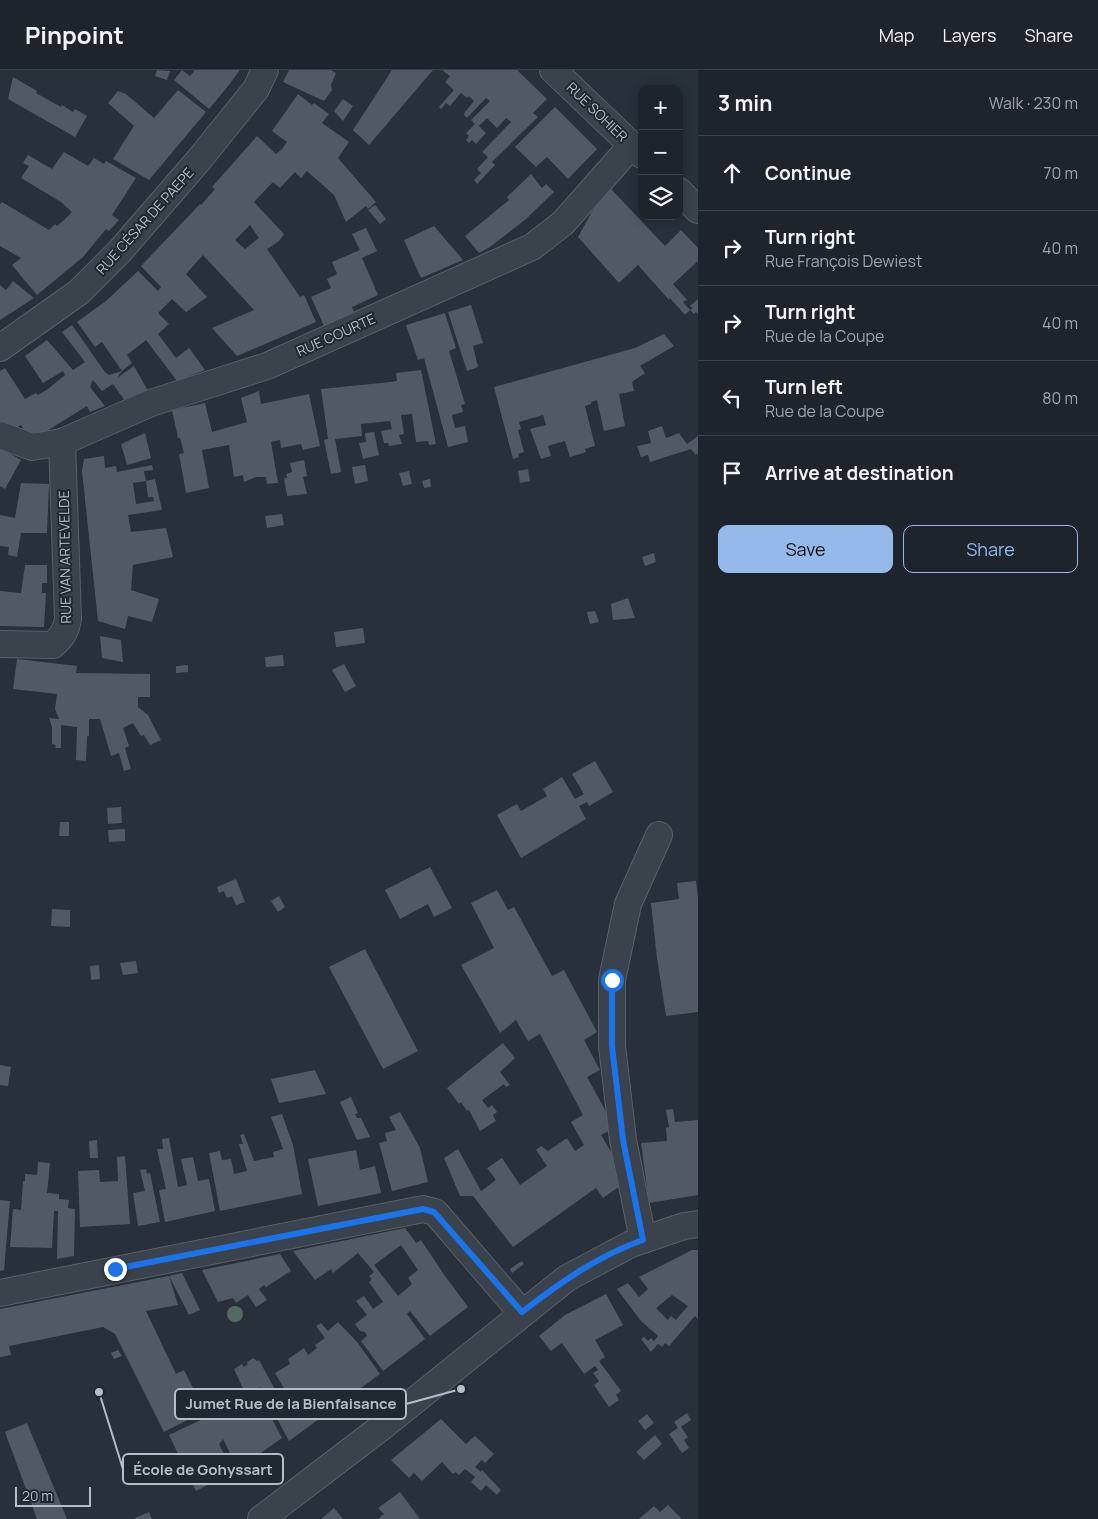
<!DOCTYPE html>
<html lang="en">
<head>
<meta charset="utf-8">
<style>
	body { margin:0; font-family:Manrope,sans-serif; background:#2a3038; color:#f1f3f6 }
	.controls { position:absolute; right:15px; top:15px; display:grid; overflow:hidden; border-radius:10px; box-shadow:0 2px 12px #0003 }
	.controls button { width:45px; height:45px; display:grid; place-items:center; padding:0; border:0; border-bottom:1px solid #3b4148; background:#1d242c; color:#f1f3f6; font:25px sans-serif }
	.scale { position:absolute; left:15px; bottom:12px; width:76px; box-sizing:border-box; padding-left:5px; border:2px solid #b6bdc7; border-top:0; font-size:14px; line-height:18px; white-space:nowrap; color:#b6bdc7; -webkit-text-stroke:4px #1f2731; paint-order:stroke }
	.stop { position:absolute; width:15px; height:15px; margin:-11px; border:4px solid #1a73e8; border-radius:50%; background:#fff }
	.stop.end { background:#1a73e8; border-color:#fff; box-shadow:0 1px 5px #0008 }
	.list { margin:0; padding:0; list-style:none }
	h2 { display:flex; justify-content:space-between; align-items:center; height:65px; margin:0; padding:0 20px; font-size:21px }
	h2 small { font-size:16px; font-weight:400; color:#a0a4a9 }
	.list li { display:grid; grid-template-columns:32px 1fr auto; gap:15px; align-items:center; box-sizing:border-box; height:75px; padding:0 20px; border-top:1px solid #3b4148 }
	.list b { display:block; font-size:19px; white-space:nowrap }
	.list p { margin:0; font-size:16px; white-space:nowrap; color:#a0a4a9 }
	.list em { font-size:16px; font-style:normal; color:#a0a4a9 }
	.actions { display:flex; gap:10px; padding:15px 20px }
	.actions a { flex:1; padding:11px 0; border:1px solid #96b9ec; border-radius:10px; text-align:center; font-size:18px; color:#96b9ec }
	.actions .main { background:#96b9ec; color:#111 }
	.icon { flex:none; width:28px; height:28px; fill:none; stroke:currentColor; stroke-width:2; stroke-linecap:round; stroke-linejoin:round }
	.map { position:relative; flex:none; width:698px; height:1449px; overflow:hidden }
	header { display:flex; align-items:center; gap:30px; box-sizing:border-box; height:70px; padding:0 25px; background:#1d242c; border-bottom:1px solid #3b4148 }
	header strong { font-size:24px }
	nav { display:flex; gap:28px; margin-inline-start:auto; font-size:18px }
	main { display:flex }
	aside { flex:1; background:#1d242c }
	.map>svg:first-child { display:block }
	.building { fill:#505a67; fill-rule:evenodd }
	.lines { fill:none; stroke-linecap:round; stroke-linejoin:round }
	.minor-casing { stroke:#58606a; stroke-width:28 }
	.minor { stroke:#3a424c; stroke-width:26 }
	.tree { fill:#536a60 }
	.route { stroke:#1a73e8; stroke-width:6 }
	.labels { text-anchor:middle; stroke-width:4; stroke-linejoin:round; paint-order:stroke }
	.street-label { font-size:14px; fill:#b6bdc7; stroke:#1f2731 }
	.leader { fill:none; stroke:#b6bdc7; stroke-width:2 }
	.callout-dot { fill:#b6bdc7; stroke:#1f2731; stroke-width:2 }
	.callout { fill:#1f2731; stroke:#b6bdc7; stroke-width:2 }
	.callout-label { font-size:15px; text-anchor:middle; font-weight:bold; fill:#b6bdc7 }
</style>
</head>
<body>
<header>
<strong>Pinpoint</strong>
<nav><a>Map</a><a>Layers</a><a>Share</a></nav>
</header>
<main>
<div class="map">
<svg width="698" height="1449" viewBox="0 0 698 1449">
	<rect width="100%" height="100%" fill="#27303b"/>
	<!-- building -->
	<g class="building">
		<polygon points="157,0 170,1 167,10 155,6"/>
		<polygon points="182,0 190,6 195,0 240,0 229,15 209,39 174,10"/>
		<polygon points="289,0 331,0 336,3 331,15 332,20 324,31 283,12"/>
		<polygon points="392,0 433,0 369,75 353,60"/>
		<polygon points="442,0 517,0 547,29 533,43 538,47 492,92 495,95 477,114 474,110 481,103 477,99 488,87 482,82 511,52 506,48 497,58 487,48 479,56 486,63 476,74 472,70 469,73 466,70 469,66 466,63 475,54 471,50 490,31 486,28 467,48 464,45 465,42 474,31 469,26 467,28 461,23 450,36 446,33 441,39 439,37 454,20 445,12 450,6"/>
		<polygon points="13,7 37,21 36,23 61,37 62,35 73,42 75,39 87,46 75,67 8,29"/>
		<polygon points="178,20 206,42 149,110 113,89 134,56 108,33 118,21 126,24 154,48"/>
		<path d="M298,24l14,11 2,-2 15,11 -7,9 27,19 -11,16 38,44 -8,7 -2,-3 -20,16 -12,-27 -27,-24 -6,7 -6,-6 -15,16 -7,-6 -19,20 30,32 -5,7 -12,8 33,48 4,-2 12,27 -79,34 -25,-28 42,-18 -51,-55 -17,19 21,23 -21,15 -14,-13 -14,14 11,11 -11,10 18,24 13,-10 16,22 -28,11 -31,-41 -19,15 5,8 -10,8 -5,7 17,-12 14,25 -23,10 -12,-17 -11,7 -9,-11 -3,7 15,19 -15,6 -3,-6 -42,26 -19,1 -5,-8 -7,4 -14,-3v-55l5,-3 20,31 11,-6 2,2 10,-6 17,-14 -2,-4 -20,12 -18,-27 22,-16 26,30 12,-8 -23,-30 10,-7 33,47 4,3 13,-4 -20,-29 -7,5 -18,-25 29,-21 32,-30 20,20 3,-4 -20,-21 59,-62 1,1 14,-16 -3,-2 45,-51 19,18 6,-5 5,-7 -15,-11zM250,155l9,13 -14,11 -10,-9z"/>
		<polygon points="343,29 353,36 343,51 334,41"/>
		<polygon points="555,37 597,79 568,109 547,87 536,97 515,77"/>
		<polygon points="64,82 88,96 94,88 104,94 106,91 136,108 112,145 119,150 109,161 106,159 83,187 37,225 12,195 21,188 0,176 0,134 2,132 49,160 55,154 57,156 63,151 72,142 61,132 21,108 29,96 23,93 28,85 52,99"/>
		<polygon points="531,104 542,118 546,114 554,122 526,149 490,177 479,183 465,166 509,130 507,127"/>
		<polygon points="611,119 665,176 681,160 698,178 698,191 673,214 687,230 683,232 690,240 693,238 690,236 698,229 698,244 696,242 694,244 690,240 685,245 670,228 669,230 638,195 619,213 578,167 594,138"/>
		<polygon points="375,135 386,149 380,154 368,140"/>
		<polygon points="434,156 463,190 421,208 404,170"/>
		<polygon points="366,158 377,181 362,188 378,225 352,237 354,242 324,256 311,227 331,218 327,209 337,204 332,192 360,180 352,164"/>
		<polygon points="13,211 34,228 0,250 0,215 6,220"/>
		<polygon points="471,235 483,273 473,276 478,297 467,301 448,242"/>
		<polygon points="445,243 456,278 449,281 465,334 461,335 463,342 452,345 455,358 465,356 468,372 448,377 424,288 418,290 406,255"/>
		<polygon points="664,264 674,276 640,296 645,303 632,312 634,321 619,324 625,356 604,361 597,330 591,332 591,334 585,336 595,376 585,379 586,382 570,387 565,371 548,376 551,386 541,389 530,359 546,355 543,345 519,352 521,359 518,360 524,382 518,384 519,387 513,389 494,317 635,278"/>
		<polygon points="421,300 436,374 429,375 428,371 416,372 412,344 401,345 404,364 399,365 402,374 389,376 388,373 384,373 381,361 392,359 390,351 361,354 362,366 335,369 341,402 331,404 324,370 328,369 321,319 391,312 397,311 396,303"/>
		<polygon points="259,321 261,334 309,324 320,376 303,380 301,374 281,378 280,370 271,372 278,413 267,414 266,407 256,407 244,412 243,405 234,407 229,375 202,380 209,418 186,423 179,384 184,383 180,368 178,368 172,340 205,333 212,362 247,352 241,328"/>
		<polygon points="662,356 666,368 679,363 687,374 698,366 698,383 696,385 691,379 650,392 648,385 641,387 637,376 651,373 648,361"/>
		<polygon points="374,362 379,385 363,389 359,373 366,372 365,363"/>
		<polygon points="145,363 151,388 127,395 121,374"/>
		<polygon points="0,378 21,390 5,419 0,416"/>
		<polygon points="104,386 105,398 116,396 117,402 152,395 153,400 144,401 146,411 133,413 136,434 154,431 153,427 148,427 146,411 155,409 162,440 128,445 131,462 166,458 173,487 133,495 131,520 159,529 152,552 128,546 125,559 98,551 82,401 84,389"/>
		<polygon points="304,390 307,406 303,407 307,424 287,426 284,408 287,408 286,404 292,402 290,393"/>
		<polygon points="365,395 368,411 355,414 352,397"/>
		<polygon points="528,399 530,411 520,413 518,401"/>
		<polygon points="409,401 412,414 403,416 399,403"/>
		<polygon points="430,409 431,417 424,418 422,411"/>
		<polygon points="21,413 49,414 47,463 21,463 17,487 8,485 9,477 0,476 0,445 15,448"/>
		<polygon points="282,444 284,455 267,458 265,446"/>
		<polygon points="654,483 656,492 645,496 642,487"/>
		<polygon points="25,495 47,495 47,513 42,513 42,523 46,523 44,557 0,556 0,521 21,523"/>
		<polygon points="628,528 635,548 613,550 611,534"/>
		<polygon points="595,541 599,552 590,554 587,542"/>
		<polygon points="363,558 365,573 336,577 334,562"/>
		<polygon points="100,566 121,570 123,592 102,588"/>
		<polygon points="283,585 284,596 266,597 265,587"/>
		<polygon points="17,589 77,596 76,603 150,604 150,627 138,627 138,637 148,645 161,670 150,675 144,665 141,666 133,653 123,658 129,676 125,678 131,699 124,701 119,683 111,686 100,649 89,649 89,666 87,666 86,691 76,690 77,657 61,655 61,678 55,678 56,675 52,674 52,657 49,648 59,649 55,639 57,624 13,619"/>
		<polygon points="344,594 356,616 345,622 332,600"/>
		<polygon points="188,595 188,602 176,603 176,596"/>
		<polygon points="595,691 613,722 589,736 587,732 579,736 586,749 521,788 497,745 517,734 521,741 547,726 543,719 562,707 575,729 584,724 572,704"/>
		<polygon points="121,737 122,753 108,754 107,738"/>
		<polygon points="60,752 69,752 69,766 59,766"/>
		<polygon points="125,759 125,771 109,772 108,760"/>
		<polygon points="430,797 452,838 434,847 428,834 400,849 385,820"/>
		<polygon points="236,809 245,832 236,835 232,826 227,828 224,821 219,823 217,817"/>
		<polygon points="696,811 698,828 698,942 666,946 657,888 651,833 679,829 677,813"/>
		<polygon points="497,820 508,840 514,837 552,906 564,900 597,962 584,970 600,1000 587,1007 615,1058 601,1065 621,1098 623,1114 603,1128 596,1118 513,1177 473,1126 460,1126 444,1088 458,1079 481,1121 496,1110 487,1098 502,1088 520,1115 547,1096 536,1080 541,1076 548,1081 567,1068 575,1081 584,1075 571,1052 583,1045 540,964 528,971 516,950 500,963 461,895 494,878 471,833"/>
		<polygon points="279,826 285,837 278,842 271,831"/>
		<polygon points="52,839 70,840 70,857 51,856"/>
		<polygon points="365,879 418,981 383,999 329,897"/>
		<polygon points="136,891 138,903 123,905 120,893"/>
		<polygon points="99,895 100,909 91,910 90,896"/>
		<polygon points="503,973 515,988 500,1002 510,1015 506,1017 504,1014 482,1030 488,1038 492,1035 497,1042 493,1045 496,1051 480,1061 469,1040 467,1041 461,1032 459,1034 447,1018"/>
		<polygon points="0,995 11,997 8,1016 0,1015"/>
		<polygon points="315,1000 326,1024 279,1033 271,1009"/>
		<polygon points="351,1027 358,1043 355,1044 357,1048 361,1048 370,1067 357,1070 340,1032"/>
		<polygon points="673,1039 675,1052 698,1050 698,1125 649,1133 641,1073 667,1071 666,1058 669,1057 666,1040"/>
		<polygon points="400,1042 420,1078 428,1112 392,1121 379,1073 387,1071 385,1063 396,1060 389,1047"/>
		<polygon points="282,1044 293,1075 302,1124 220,1141 209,1083 220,1081 222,1090 231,1089 234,1104 247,1101 239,1074 243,1074 240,1065 244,1064 254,1091 274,1087 273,1082 283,1079 271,1047"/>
		<polygon points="169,1068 178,1117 187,1115 181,1089 193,1087 198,1111 209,1109 215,1141 165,1152 159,1120 166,1119 157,1079 163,1079 162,1069"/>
		<polygon points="97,1070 98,1088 90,1088 89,1071"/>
		<polygon points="356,1080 360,1100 375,1096 381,1123 318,1136 308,1089"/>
		<polygon points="125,1086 130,1154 80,1157 78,1101 99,1100 100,1112 118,1111 117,1087"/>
		<polygon points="38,1092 50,1093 47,1123 59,1124 59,1129 69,1130 68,1138 75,1139 74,1186 57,1189 58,1141 54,1141 52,1178 10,1177 13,1139 21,1140 23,1111 25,1111 25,1104 37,1105"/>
		<polygon points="146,1099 147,1104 150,1103 160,1152 138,1156 133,1123 145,1121 140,1100"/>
		<polygon points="0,1130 10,1131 4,1200 0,1201"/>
		<path d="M405,1158l11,15 5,-3 24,36 23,31 -38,29 -20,-25 -3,3 18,25 -42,32 -22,-30 6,-5 -2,-4 -5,-1 -5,-7 12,-9 -11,-14 8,-5 9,13 10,-7 -14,-20 3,-3 -3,-3 5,-4 -16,-19 -25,20 -2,-4 -16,11 -22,-29zM401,1175l17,25 -10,8 4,6 -14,12 -24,-31z"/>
		<path d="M692,1180h6v69l-3,-3 -26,30 -4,-3 -3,4 -4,-3 -7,8 -10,-13 3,-2 4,4 3,-3 3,3 4,-5 -17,-15 -24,-32 11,-6 11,14 9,-8 -9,-12zM672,1225l16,11 -12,14 -5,-4 -3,4 -12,-12z"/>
		<polygon points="280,1184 291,1201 266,1217 264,1215 259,1219 267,1230 256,1237 248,1225 236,1233 233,1228 218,1232 202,1200"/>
		<polygon points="522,1191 524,1194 512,1203 510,1199"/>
		<polygon points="182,1203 200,1240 189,1245 169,1206"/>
		<polygon points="169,1206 178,1235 146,1241 176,1304 184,1300 195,1322 187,1325 197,1345 164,1362 115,1264 103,1257 9,1276 11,1285 0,1287 0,1239"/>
		<polygon points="606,1224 623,1255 595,1270 605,1287 599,1291 621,1321 616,1325 619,1330 609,1337 594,1315 599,1311 593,1303 598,1300 595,1296 584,1304 562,1273 551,1281 539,1266 565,1245"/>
		<polygon points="338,1252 358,1273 380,1304 289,1371 260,1317 246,1325 234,1299 242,1294 244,1297 248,1294 247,1292 253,1288 257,1291 259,1290 279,1327 286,1322 275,1303 290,1294 288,1289 304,1278 308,1285 317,1278 315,1275 325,1268 316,1256 321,1253 328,1261"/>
		<polygon points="118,1280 122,1286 114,1289 111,1283"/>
		<polygon points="227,1322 235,1337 249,1327 258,1339 264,1334 282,1368 238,1399 223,1369 219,1374 233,1402 196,1421 169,1365 205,1348 203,1338"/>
		<polygon points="687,1343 691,1350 681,1357 688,1367 684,1370 689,1378 682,1383 669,1364 678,1358 674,1352"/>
		<polygon points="647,1344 654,1353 645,1360 638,1351"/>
		<polygon points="441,1349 466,1374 475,1366 494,1384 485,1393 482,1390 475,1397 481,1402 482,1400 501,1420 497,1425 486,1415 481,1421 471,1412 475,1407 465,1399 459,1405 455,1402 453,1404 442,1392 422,1411 414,1403 409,1408 391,1390"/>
		<polygon points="27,1353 67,1449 37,1449 5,1362"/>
		<polygon points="655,1365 662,1374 644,1390 636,1382"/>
		<polygon points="400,1422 420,1449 378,1449 384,1444 378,1438"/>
		<polygon points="668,1435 682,1449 639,1449 654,1436 660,1442"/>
		<polygon points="334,1438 343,1449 321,1449"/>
		<polygon points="149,1442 152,1449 133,1449"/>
	</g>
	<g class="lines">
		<defs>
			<g id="minor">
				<polyline points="553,0 642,85"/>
				<polyline points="679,121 698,140"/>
				<polyline points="0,278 79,222 120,181 198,91 256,19 265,0"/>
				<polyline points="0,365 32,377 62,372 151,333 267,296 532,177 563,153 632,75"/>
				<path d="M0,574l53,1c9,-8 13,-14 15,-26l-6,-177"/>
				<polyline points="643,1170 623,1070 612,976 612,910 628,834 659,765"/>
				<polyline points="0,1223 423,1139 435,1142 522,1243"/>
				<polyline points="261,1449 383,1356 567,1208 631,1174 684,1156 698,1154"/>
			</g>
		</defs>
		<!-- minor casing -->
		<use href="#minor" class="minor-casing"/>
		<!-- minor -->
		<use href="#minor" class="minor"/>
	</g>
	<!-- trees -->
	<circle class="tree" cx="235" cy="1244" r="8"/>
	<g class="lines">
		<!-- route -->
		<path class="route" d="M115,1199l308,-60 11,3 88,100c36,-28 77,-57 121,-72l-20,-100 -11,-94v-66"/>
	</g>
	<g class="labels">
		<!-- street labels -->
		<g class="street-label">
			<text transform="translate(597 42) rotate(44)" y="5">RUE SOHIER</text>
			<text transform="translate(145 151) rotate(-48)" y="5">RUE CÉSAR DE PAEPE</text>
			<text transform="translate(336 265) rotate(-24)" y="5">RUE COURTE</text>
			<text transform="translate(65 487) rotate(-91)" y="5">RUE VAN ARTEVELDE</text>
		</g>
	</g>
	<!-- callouts -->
	<path class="leader" d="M461 1319L406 1334M99 1322L123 1399"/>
	<g class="callout-dot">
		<circle cx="461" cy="1319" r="5"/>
		<circle cx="99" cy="1322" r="5"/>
	</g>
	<g class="callout">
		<rect x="175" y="1319" width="231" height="30" rx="5"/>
		<rect x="123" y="1384" width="160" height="30" rx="5"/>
	</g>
	<g class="callout-label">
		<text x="291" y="1339">Jumet Rue de la Bienfaisance</text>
		<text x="203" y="1405">École de Gohyssart</text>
	</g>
</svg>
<div class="controls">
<button>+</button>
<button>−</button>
<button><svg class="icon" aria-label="layers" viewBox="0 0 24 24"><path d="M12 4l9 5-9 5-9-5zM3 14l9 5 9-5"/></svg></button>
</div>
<div class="scale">20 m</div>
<div class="stop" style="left:612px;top:910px"></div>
<div class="stop end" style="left:115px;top:1199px"></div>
</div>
<aside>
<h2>3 min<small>Walk · 230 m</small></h2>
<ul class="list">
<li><svg class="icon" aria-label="ahead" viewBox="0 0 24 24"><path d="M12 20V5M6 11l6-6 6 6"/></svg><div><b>Continue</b></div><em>70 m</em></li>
<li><svg class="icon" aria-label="right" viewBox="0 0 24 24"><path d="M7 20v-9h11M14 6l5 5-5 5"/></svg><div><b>Turn right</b><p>Rue François Dewiest</p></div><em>40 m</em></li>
<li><svg class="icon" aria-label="right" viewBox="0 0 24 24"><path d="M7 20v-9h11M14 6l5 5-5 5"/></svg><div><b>Turn right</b><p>Rue de la Coupe</p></div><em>40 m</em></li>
<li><svg class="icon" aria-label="left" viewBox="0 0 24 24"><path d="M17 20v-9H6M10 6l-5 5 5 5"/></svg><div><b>Turn left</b><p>Rue de la Coupe</p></div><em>80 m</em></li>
<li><svg class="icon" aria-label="arrive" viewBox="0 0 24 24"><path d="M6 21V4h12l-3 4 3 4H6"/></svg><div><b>Arrive at destination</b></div></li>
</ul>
<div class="actions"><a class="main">Save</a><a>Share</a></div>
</aside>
</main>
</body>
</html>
